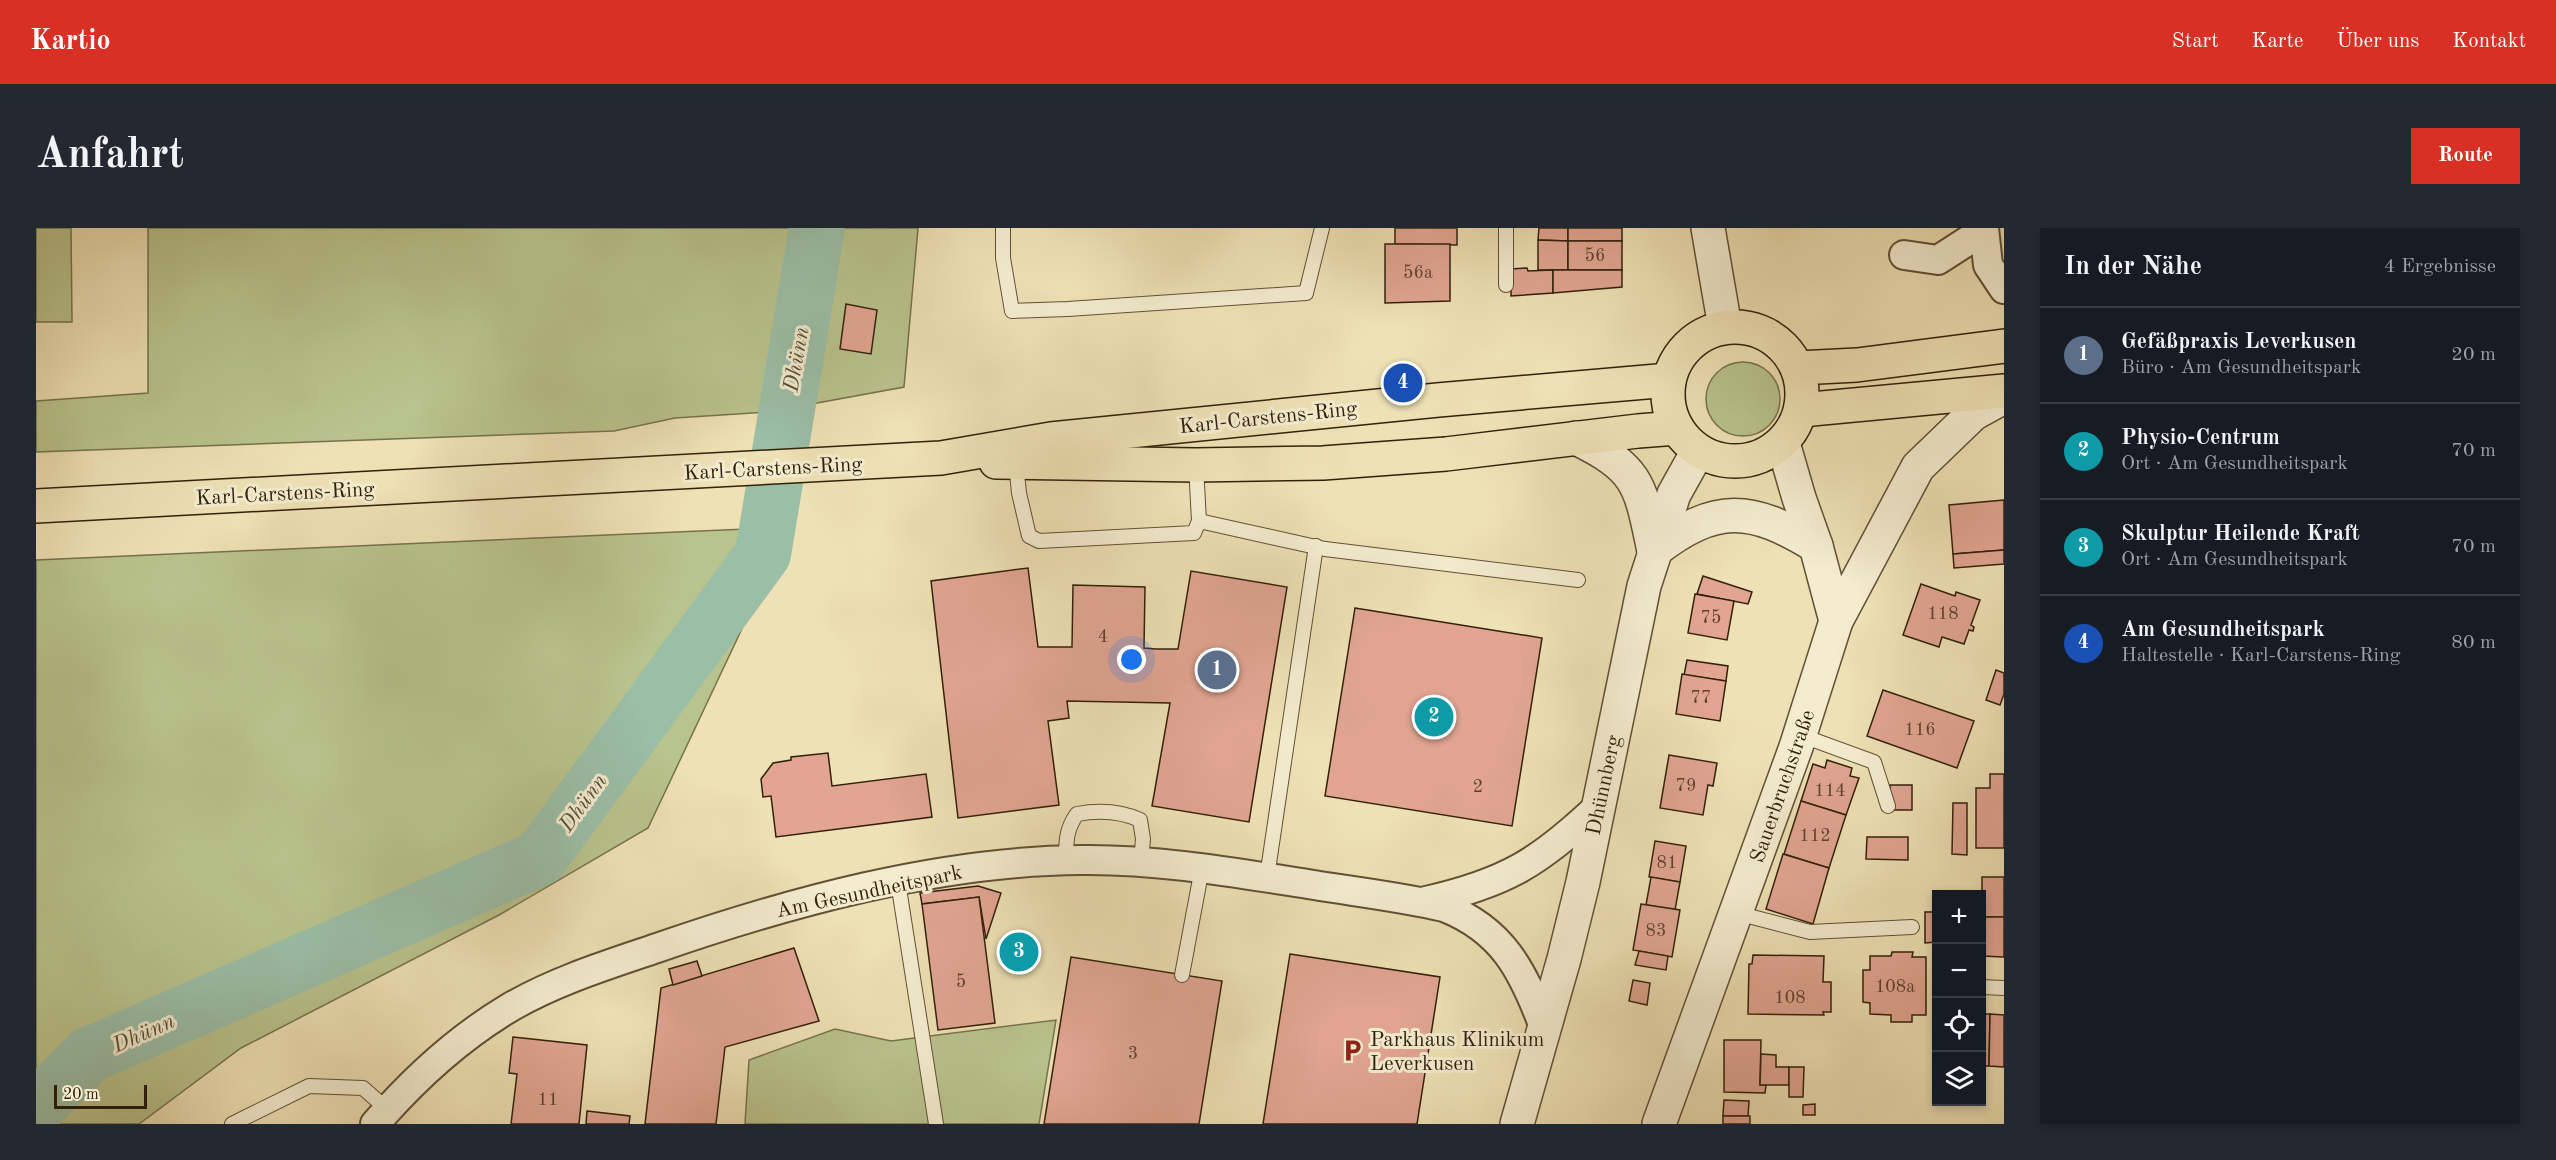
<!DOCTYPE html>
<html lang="de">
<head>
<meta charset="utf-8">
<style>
	body { margin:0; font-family:"Old Standard TT",serif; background:#242831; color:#f1f3f6 }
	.controls { position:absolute; right:18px; bottom:18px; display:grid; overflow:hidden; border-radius:0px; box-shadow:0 3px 9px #0003 }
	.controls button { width:54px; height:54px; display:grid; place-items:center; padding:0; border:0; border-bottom:2px solid #363941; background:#171b24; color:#f1f3f6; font:30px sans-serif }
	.scale { position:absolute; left:18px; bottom:15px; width:93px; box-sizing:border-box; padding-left:6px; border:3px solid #32200b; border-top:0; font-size:16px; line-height:21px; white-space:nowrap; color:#32200b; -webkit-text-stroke:4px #f4eccf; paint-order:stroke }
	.you { position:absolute; left:1096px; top:432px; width:21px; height:21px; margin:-15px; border:4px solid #fff; border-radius:50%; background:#1a73e8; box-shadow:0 0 0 9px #1a73e833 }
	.badge { display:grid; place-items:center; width:39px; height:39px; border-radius:50%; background:#d93025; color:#fff; font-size:20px; font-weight:700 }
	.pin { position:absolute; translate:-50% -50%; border:3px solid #fff; box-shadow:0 2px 6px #0006 }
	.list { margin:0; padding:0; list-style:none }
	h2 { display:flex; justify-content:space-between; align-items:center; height:78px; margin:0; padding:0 24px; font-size:26px }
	h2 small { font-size:20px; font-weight:400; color:#9ea1a6 }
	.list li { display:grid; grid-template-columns:39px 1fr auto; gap:18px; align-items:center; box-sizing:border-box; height:96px; padding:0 24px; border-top:2px solid #363941 }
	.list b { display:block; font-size:22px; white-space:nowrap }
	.list p { margin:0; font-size:20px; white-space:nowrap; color:#9ea1a6 }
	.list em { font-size:20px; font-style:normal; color:#9ea1a6 }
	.icon { flex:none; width:33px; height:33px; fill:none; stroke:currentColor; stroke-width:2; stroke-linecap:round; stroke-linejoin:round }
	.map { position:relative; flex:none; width:1968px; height:896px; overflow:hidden; border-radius:0px }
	header { display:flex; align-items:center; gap:36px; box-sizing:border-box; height:84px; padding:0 30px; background:#d93025; color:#fff }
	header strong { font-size:28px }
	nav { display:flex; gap:33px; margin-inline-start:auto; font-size:21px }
	.intro { display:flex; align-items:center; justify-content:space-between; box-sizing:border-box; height:144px; padding:0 36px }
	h1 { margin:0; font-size:42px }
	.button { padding:15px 27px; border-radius:0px; background:#d93025; color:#fff; font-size:21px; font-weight:700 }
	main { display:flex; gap:36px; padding:0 36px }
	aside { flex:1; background:#171b24; border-radius:0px; box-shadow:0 3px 9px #0003 }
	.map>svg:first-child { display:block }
	.green { fill:#b9c38d; stroke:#76724c; stroke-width:1.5 }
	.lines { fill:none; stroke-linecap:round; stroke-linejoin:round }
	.river { stroke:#9bbea7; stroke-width:56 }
	.building { fill:#e1a592; stroke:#32200b; stroke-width:1.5 }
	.service-casing { stroke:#615036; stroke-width:16 }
	.minor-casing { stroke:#615036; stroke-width:32 }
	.tertiary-casing { stroke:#615036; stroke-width:36 }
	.primary-casing { stroke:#32200b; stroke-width:36 }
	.service { stroke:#f4eccf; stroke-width:14 }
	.minor { stroke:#f4eccf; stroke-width:28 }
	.tertiary { stroke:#f4eccf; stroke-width:33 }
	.primary { stroke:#eee1b5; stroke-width:33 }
	.labels { text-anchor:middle; stroke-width:6; stroke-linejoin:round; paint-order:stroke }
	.number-label { font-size:18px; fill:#5e412d }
	.street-label { font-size:21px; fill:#32200b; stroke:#f4eccf }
	.poi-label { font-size:21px; fill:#32200b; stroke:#f4eccf; text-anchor:start }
	.water-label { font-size:22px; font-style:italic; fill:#524f3a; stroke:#f4eccf }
</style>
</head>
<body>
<header>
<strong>Kartio</strong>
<nav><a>Start</a><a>Karte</a><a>Über uns</a><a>Kontakt</a></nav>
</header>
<div class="intro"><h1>Anfahrt</h1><a class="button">Route</a></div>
<main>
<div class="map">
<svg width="1968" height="896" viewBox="0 0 1968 896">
	<rect width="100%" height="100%" fill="#eee1b5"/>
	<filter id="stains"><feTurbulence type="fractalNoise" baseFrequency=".00333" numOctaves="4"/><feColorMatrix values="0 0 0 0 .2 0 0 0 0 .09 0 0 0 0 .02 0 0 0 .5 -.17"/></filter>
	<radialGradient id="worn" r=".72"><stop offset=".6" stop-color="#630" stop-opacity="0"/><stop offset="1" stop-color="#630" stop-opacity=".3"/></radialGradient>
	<!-- green -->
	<g class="green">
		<polygon points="0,0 35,0 36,94 0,94"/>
		<polygon points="112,0 882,0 868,159 732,184 639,190 578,203 0,224 0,173 112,165"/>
		<circle cx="1707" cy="171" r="37"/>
		<polygon points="754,299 612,600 463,687 205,820 103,896 0,896 0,332"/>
		<polygon points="1020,792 1003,896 709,896 713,832 799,801 855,813"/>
	</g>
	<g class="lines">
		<!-- river -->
		<polyline class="river" points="0,880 53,827 504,630 727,326 781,0"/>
	</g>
	<!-- building -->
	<g class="building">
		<polygon points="1359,0 1421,0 1421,17 1359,16"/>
		<polygon points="1503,0 1532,0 1532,13 1502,12"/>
		<rect x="1532" y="0" width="54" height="13"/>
		<polygon points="1502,12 1532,13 1532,42 1502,42"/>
		<rect x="1532" y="13" width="54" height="29"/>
		<polygon points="1349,16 1414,16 1414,73 1349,75"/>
		<polygon points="1491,40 1492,43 1517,42 1517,65 1475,68 1475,41"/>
		<polygon points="1517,42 1586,42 1586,59 1517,65"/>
		<polygon points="810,76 841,82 835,126 804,121"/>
		<polygon points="1968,272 1968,322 1917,326 1913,277"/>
		<polygon points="1968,322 1968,336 1918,340 1917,326"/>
		<polygon points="992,340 1002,419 1036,419 1037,357 1109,359 1108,420 1120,421 1142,421 1155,343 1251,359 1213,594 1116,578 1134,475 1031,473 1033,490 1012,493 1023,577 922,590 895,353"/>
		<polygon points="1667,348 1716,364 1712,376 1661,366"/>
		<polygon points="1885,356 1919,368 1920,364 1944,372 1935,397 1938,399 1937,403 1933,402 1928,416 1906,409 1903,419 1867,407"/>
		<polygon points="1659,366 1698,373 1691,412 1652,405"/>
		<polygon points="1319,380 1506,410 1476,598 1289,568"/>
		<polygon points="1651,432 1692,438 1690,453 1648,447"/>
		<polygon points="1960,442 1968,445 1968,466 1964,477 1950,472"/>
		<polygon points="1646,446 1690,453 1684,493 1640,486"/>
		<polygon points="1847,462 1938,493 1921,540 1831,508"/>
		<polygon points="792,525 796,558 890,546 896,589 740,609 735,568 727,569 725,551 737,535 755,532 755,529"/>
		<polygon points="1633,527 1681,535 1677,558 1672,557 1667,587 1624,580"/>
		<polygon points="1791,532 1816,540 1814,548 1823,550 1810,587 1765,573 1777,536 1789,540"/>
		<polygon points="1954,546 1968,546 1968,620 1940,620 1940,560 1954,560"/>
		<rect x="1854" y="557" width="22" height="25"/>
		<polygon points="1765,573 1810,587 1793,640 1748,626"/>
		<polygon points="1917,575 1931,575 1931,627 1916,626"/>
		<polygon points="1831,609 1872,609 1872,632 1830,631"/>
		<polygon points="1619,613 1650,618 1644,654 1613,649"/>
		<polygon points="1747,626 1793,640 1777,696 1730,681"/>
		<polygon points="1615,649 1644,654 1639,682 1610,677"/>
		<rect x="1946" y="649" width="22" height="40"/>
		<polygon points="942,658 965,665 950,711 943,669 886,676 884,665"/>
		<polygon points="943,669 959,795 902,802 886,676"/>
		<polygon points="1605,676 1644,682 1636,729 1597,722"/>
		<polygon points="1889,684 1900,684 1900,714 1889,715"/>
		<polygon points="1946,689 1968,689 1968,729 1946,728"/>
		<polygon points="758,720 783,793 689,819 680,896 609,896 625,760"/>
		<polygon points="1603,723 1632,728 1630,742 1599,737"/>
		<polygon points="1856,724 1877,724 1876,729 1890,729 1890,787 1876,787 1876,794 1855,794 1855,787 1834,786 1834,775 1827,774 1827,742 1834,742 1834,728 1855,728"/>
		<polygon points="1254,726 1404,749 1381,896 1227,896"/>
		<polygon points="1717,727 1788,728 1787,754 1795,754 1795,784 1787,784 1788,787 1712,786 1713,736 1716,736"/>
		<polygon points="1035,729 1186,753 1163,896 1008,896"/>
		<polygon points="661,733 666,748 637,757 633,741"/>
		<polygon points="1597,752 1614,755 1611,777 1593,773"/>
		<polygon points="1946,786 1954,786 1953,838 1946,838"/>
		<polygon points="1954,786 1968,787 1968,839 1953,838"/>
		<polygon points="477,809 551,817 543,896 475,896 481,846 473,845"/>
		<polygon points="1688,812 1725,812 1724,857 1730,857 1729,865 1688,864"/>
		<polygon points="1725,826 1740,827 1740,839 1753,839 1753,857 1724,857"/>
		<polygon points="1753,839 1768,839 1767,869 1753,869"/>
		<polygon points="1688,872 1713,873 1712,888 1687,888"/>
		<polygon points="1779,876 1779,887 1767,887 1767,877"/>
		<polygon points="551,883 594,888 593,896 550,896"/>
		<rect x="1687" y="888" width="27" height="8"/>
	</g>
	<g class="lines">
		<defs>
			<g id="service">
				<polyline points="967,0 967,30 976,83 1032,81 1270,65 1286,0"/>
				<polyline points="1470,0 1470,57"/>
				<polyline points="980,236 983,265 993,308 1003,313 1158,305 1163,293 1289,321 1542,352"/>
				<polyline points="1160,237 1163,293"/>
				<polyline points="1764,507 1838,534 1852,578"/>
				<path d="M1030,632c0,-18 0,-31 11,-46 22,-4 43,-3 63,6l3,19 -2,23"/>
				<polyline points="1231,649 1280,318"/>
				<polyline points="862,654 900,896"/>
				<polyline points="1701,685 1774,704 1876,699"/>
				<polyline points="1146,747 1166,640"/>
				<polyline points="1946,759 1968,760"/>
				<polyline points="196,896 273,858 327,860 352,882"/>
			</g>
			<g id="minor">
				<polyline points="1948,0 1952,37 1968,61"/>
				<polyline points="1868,27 1902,32 1947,3"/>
				<path d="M1390,673c80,-18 114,-39 173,-95"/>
				<path d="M339,896c38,-44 84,-86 134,-116 46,-27 98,-43 148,-60 133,-46 282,-87 424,-88 78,-1 156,13 233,25 43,7 87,12 130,22 59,23 79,64 100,120"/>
			</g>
			<g id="tertiary">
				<polyline points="1672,0 1689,99"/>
				<path d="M1540,210c64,31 64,47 78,113"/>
				<polyline points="1747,215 1763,270 1780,318 1800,393"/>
				<path d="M1618,323c62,-48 97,-45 162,-5"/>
				<polyline points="1481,896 1528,731 1547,654 1608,358 1638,266 1662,223"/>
				<polyline points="1623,896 1760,519 1800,393 1882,239 1937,186 1968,169"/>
			</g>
			<g id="primary">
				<circle cx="1699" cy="166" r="67"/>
				<polyline points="1762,140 1821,137 1968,118"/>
				<polyline points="1765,182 1968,163"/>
				<polyline points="960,234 1160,237 1287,235 1410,226 1602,203 1641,200"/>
				<polyline points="0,278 905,230 1015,211 1402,172 1633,152"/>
			</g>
		</defs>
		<!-- service casing -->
		<use href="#service" class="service-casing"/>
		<!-- minor casing -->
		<use href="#minor" class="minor-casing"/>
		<!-- tertiary casing -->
		<use href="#tertiary" class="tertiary-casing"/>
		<!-- primary casing -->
		<use href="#primary" class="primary-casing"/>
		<!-- service -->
		<use href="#service" class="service"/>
		<!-- minor -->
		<use href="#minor" class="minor"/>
		<!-- tertiary -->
		<use href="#tertiary" class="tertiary"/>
		<!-- primary -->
		<use href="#primary" class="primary"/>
	</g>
	<!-- icons -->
	<defs>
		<symbol id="parking-bare" viewBox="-9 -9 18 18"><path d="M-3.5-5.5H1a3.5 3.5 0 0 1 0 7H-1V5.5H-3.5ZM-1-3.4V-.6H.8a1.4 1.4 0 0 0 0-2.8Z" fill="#8f2418" stroke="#f4eccf" stroke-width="2.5" paint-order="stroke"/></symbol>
	</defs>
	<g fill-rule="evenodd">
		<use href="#parking-bare" x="1300" y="806" width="33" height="33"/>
	</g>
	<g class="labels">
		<!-- number labels -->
		<g class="number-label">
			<text x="1559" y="33">56</text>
			<text x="1382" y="50">56a</text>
			<text x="1907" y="391">118</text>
			<text x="1675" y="395">75</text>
			<text x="1067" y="414">4</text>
			<text x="1665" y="475">77</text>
			<text x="1884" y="507">116</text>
			<text x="1650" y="563">79</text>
			<text x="1442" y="564">2</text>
			<text x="1794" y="568">114</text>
			<text x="1779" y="613">112</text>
			<text x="1631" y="640">81</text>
			<text x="1620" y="708">83</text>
			<text x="925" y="759">5</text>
			<text x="1859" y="764">108a</text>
			<text x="1754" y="775">108</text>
			<text x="1097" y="831">3</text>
			<text x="512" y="877">11</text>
		</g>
		<!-- street labels -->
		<g class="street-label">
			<text transform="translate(1232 189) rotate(-6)" y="7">Karl-Carstens-Ring</text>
			<text transform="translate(737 240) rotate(-3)" y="7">Karl-Carstens-Ring</text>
			<text transform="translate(249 265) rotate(-3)" y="7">Karl-Carstens-Ring</text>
			<text transform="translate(1567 557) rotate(-78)" y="7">Dhünnberg</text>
			<text transform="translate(1746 558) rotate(-71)" y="7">Sauerbruchstraße</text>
			<text transform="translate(833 663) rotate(-12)" y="7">Am Gesundheitspark</text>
		</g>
		<!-- poi labels -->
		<g class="poi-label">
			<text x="1334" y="818">Parkhaus Klinikum<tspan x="1334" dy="24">Leverkusen</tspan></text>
		</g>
		<!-- water labels -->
		<g class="water-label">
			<text transform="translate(759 131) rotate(-80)" y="8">Dhünn</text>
			<text transform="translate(546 574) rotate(-54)" y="8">Dhünn</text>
			<text transform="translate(107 804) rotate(-24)" y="8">Dhünn</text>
		</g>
	</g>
	<rect width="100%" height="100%" filter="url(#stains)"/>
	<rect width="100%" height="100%" fill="url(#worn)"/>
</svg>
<div class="controls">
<button>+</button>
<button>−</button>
<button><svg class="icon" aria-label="locate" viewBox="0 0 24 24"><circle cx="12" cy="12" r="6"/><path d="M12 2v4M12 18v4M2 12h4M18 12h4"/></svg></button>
<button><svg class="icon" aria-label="layers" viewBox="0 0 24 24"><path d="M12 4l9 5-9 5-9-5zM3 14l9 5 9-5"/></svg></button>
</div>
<div class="scale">20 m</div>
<div class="you"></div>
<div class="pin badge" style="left:1181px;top:442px;background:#5c6f8a">1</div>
<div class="pin badge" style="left:1398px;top:489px;background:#0f9aa8">2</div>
<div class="pin badge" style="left:983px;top:724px;background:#0f9aa8">3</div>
<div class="pin badge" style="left:1367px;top:155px;background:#1a4fb4">4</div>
</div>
<aside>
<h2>In der Nähe<small>4 Ergebnisse</small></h2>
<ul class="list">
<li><span class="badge" style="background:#5c6f8a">1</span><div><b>Gefäßpraxis Leverkusen</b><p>Büro · Am Gesundheitspark</p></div><em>20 m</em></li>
<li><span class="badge" style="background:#0f9aa8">2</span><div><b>Physio-Centrum</b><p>Ort · Am Gesundheitspark</p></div><em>70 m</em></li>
<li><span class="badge" style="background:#0f9aa8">3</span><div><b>Skulptur Heilende Kraft</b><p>Ort · Am Gesundheitspark</p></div><em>70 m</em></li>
<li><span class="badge" style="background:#1a4fb4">4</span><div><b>Am Gesundheitspark</b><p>Haltestelle · Karl-Carstens-Ring</p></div><em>80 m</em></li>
</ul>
</aside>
</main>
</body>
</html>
